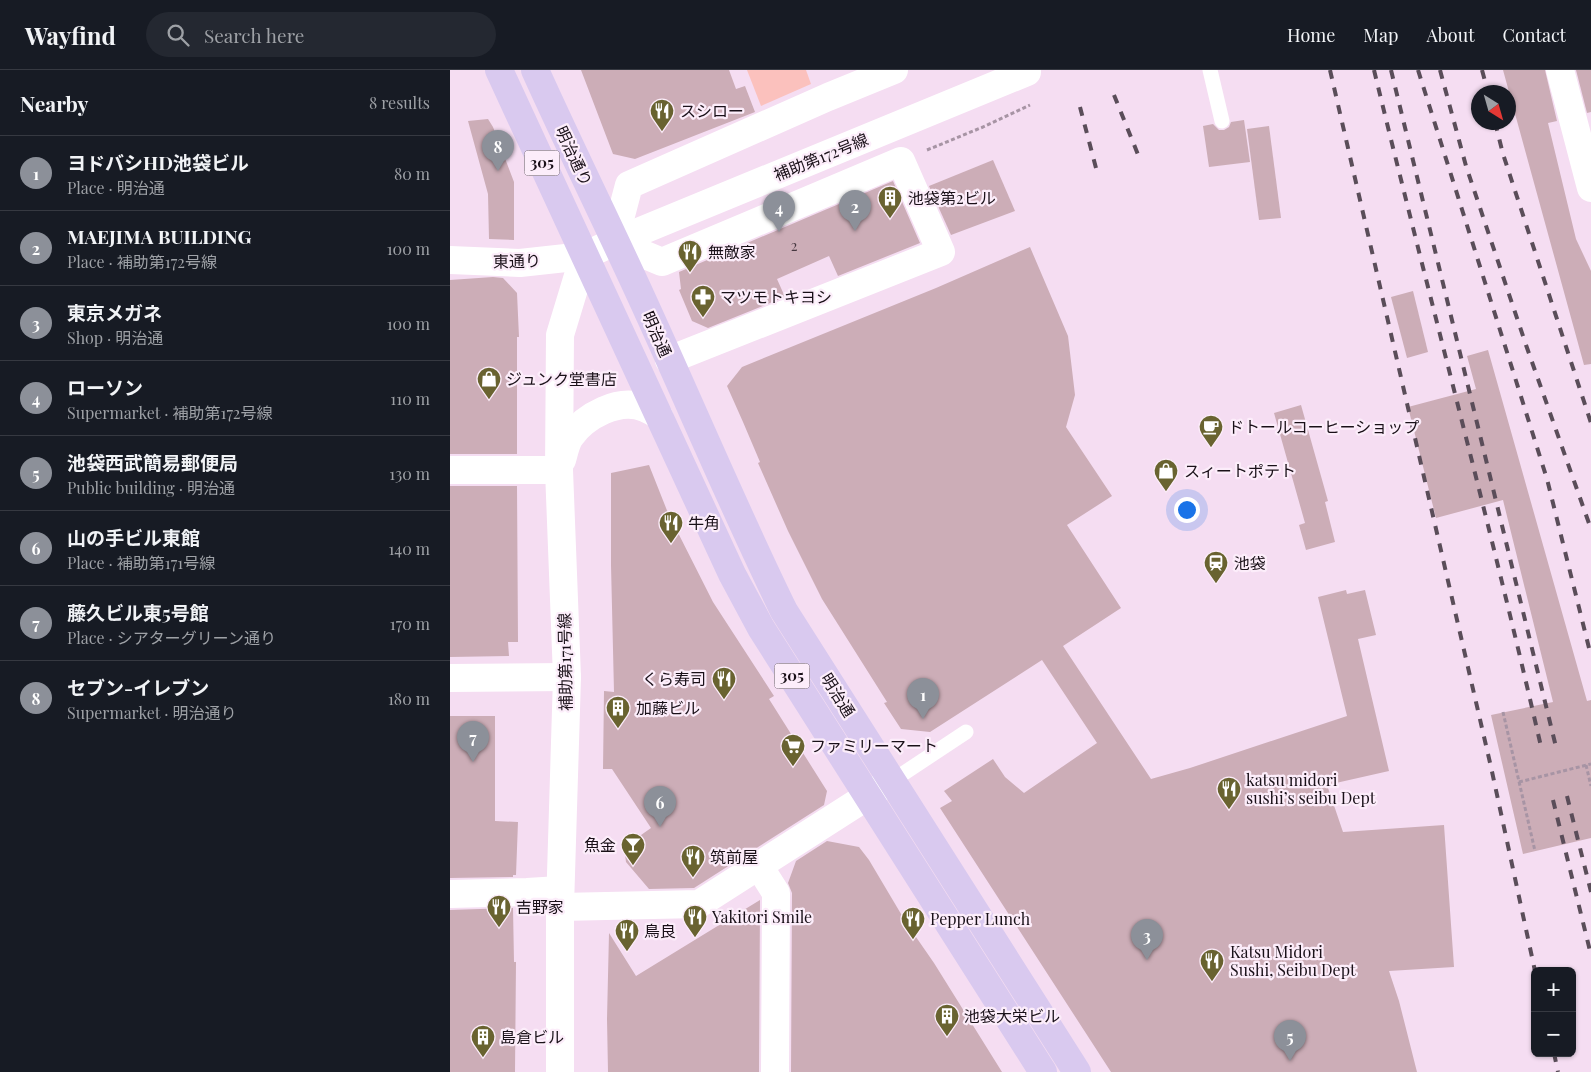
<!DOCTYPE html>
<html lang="en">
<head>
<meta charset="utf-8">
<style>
	body { margin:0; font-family:"Playfair Display","Noto Sans JP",serif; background:#242831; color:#f1f3f6 }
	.controls { position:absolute; right:15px; bottom:15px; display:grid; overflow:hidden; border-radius:8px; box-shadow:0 1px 4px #0004 }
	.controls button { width:45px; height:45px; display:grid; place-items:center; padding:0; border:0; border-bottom:1px solid #363941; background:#171b24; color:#f1f3f6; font:25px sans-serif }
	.compass { position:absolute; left:1021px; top:15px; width:45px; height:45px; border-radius:50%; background:#171b24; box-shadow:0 1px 4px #0004; rotate:143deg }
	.you { position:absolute; left:736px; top:439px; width:18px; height:18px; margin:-12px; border:4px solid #fff; border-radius:50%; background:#1a73e8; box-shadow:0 0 0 8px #1a73e833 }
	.badge { display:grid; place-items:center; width:32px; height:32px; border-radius:50%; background:#8c9099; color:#fff; font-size:16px; font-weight:700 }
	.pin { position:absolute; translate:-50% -41px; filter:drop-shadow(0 1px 2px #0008) }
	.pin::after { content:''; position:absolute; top:26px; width:18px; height:15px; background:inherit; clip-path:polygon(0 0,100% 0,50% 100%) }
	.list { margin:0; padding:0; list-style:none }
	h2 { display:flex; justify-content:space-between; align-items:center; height:65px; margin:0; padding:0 20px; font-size:21px }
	h2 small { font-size:16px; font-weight:400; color:#9ea1a6 }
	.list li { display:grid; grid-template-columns:32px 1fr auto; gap:15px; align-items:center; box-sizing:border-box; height:75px; padding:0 20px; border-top:1px solid #363941 }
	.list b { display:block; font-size:19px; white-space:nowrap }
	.list p { margin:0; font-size:16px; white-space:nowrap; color:#9ea1a6 }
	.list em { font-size:16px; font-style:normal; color:#9ea1a6 }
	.icon { flex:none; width:28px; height:28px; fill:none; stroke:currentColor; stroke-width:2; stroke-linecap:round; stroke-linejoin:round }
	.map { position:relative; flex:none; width:1141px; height:1002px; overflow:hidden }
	header { display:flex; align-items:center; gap:30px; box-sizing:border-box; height:70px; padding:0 25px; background:#171b24; border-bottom:1px solid #363941 }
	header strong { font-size:24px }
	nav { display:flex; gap:28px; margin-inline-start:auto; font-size:18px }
	.search { width:350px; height:45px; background:#242831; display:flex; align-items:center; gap:12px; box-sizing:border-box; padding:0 18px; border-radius:28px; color:#9ea1a6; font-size:19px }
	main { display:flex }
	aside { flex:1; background:#171b24 }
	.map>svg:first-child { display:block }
	.green { fill:#fbc1bd }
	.building { fill:#ccadb7 }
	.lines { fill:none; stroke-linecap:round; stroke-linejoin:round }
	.path { stroke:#a794a4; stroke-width:3; stroke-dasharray:4 2.5; stroke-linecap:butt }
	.lane { stroke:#fff; stroke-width:15 }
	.street { stroke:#fff; stroke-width:28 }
	.secondary { stroke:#fff; stroke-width:28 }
	.primary { stroke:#d9c9ef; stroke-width:28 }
	.rail { stroke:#5a4d59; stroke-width:4; stroke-dasharray:9 9; stroke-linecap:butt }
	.labels { text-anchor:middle; stroke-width:4.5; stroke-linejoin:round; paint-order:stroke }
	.number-label { font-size:14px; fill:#463740 }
	.shield { fill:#fcedfa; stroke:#5d525c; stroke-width:1 }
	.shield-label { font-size:15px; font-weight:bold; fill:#191018 }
	.poi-label { font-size:16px; fill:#191018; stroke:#fcedfa; text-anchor:start }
	.street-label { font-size:16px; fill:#191018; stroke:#fcedfa }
</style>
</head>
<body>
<header>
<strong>Wayfind</strong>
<div class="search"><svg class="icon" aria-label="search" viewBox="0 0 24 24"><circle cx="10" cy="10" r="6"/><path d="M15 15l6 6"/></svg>Search here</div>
<nav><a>Home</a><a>Map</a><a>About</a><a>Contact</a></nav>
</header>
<main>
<aside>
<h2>Nearby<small>8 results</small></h2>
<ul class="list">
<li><span class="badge">1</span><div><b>ヨドバシHD池袋ビル</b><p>Place · 明治通</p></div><em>80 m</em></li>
<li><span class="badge">2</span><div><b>MAEJIMA BUILDING</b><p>Place · 補助第172号線</p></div><em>100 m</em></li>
<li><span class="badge">3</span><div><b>東京メガネ</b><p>Shop · 明治通</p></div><em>100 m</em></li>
<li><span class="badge">4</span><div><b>ローソン</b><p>Supermarket · 補助第172号線</p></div><em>110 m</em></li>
<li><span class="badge">5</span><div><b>池袋西武簡易郵便局</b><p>Public building · 明治通</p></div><em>130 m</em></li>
<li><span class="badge">6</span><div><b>山の手ビル東館</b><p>Place · 補助第171号線</p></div><em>140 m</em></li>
<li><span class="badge">7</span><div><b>藤久ビル東5号館</b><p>Place · シアターグリーン通り</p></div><em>170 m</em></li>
<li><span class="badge">8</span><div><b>セブン-イレブン</b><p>Supermarket · 明治通り</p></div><em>180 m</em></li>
</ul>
</aside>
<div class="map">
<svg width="1141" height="1002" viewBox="0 0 1141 1002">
	<rect width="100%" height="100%" fill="#f5ddf2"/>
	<!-- green -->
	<polygon class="green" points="297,0 356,0 361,14 311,36"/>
	<!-- building -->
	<g class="building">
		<polygon points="131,0 279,0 286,19 295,16 305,42 185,89 163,84"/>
		<polygon points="1053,0 1095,0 1107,51 1098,53 1126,169 1141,201 1141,294 1134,295"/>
		<polygon points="1126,0 1141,0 1141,42 1137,43"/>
		<polygon points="38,49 43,57 64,112 64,170 39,169 38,124 18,51"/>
		<polygon points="794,50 800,92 759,97 753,56 763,54 769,60 774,60 779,57 781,52"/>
		<polygon points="819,56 831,148 809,150 797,59"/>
		<polygon points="543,90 565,141 501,165 479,116"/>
		<polygon points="443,111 470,173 388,206 379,186 327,209 335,227 258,258 242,251 229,220 231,219 229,202"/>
		<polygon points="580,177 618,266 625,325 616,357 662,426 617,455 671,538 613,576 701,709 740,698 897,646 868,527 896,520 897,524 915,520 926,565 908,569 939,701 877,715 893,762 994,755 1004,897 939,901 949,931 967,1002 661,1002 490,738 502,731 494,721 543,689 555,707 574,723 647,673 592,590 480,662 451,659 434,633 437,632 372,529 338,461 308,393 310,392 293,352 277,316 292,297 486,218"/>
		<polygon points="43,207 53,208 67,223 69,267 67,267 67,384 0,384 0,210"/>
		<polygon points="963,221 978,282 957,288 941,227"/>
		<polygon points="1038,280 1137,631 1141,630 1141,768 1073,784 1041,645 1103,632 1053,430 986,448 958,337 1026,319 1017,286"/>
		<polygon points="851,335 878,431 875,432 885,472 856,480 849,455 855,453 824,343"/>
		<polygon points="199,395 218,443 263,532 324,626 319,629 377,721 374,735 244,818 199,819 176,792 174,777 201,758 162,699 153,699 154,621 164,622 161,495 161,403"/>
		<polygon points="0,416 67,416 68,572 58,572 59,586 0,587"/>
		<polygon points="0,646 45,646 45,751 68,752 66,805 63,805 63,807 0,808"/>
		<polygon points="377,771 409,777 419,790 457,854 484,893 552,1002 341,1002 342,823 338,813 346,791"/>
		<polygon points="310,830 309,1002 158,1002 157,949 159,863 186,906"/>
		<polygon points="63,838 64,892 66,892 65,1002 0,1002 0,840"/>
	</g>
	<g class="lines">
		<!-- path -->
		<g class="path">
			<polyline points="477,80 533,57 580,35"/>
			<polyline points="1053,642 1085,781"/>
			<polyline points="1136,695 1141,716"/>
			<polyline points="1069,712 1141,694"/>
		</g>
		<!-- lane -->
		<g class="lane">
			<polyline points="760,0 772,51"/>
			<polyline points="442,711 516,662"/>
		</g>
		<!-- street -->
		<g class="street">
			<polyline points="1110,0 1141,118"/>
			<polyline points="0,190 70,193 134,186"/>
			<polyline points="219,290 491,182 451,91 212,192 164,172 179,115 378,27 444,0"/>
			<polyline points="0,400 109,400"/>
			<polyline points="0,608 117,607"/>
			<polyline points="309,796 326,823 325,1002"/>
			<polyline points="0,824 77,822 110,820"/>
			<polyline points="110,837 249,834 438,713"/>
		</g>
		<!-- secondary -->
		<g class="secondary">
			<path d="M112,390c2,-7 4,-17 8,-23 15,-21 49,-40 75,-29 5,2 10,5 14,8"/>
			<polyline points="110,1002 110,837 117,607 109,400 110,265 134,186 164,172 577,2"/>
		</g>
		<!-- primary -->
		<g class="primary">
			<polyline points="49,0 282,504 311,558 593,1002"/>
			<path d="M85,0c37,82 77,162 114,244 45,99 87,199 135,297l293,461"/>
		</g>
		<!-- rail -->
		<g class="rail">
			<polyline points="880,0 1041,697 1085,901"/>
			<path d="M924,0c55,227 116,453 168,681"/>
			<polyline points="941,0 1106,677"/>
			<polyline points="968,0 1097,409 1141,586"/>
			<polyline points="990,0 1016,96 1076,275 1141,459"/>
			<polyline points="1032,0 1038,22"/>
			<polyline points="664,25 689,87"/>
			<polyline points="630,37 646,98"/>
			<polyline points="1045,52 1053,84 1141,353"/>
			<polyline points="1117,726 1141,822"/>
			<polyline points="1103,730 1141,885"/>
			<polyline points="1104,983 1108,1002"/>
		</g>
	</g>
	<!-- icons -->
	<defs>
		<symbol id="restaurant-pin" viewBox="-11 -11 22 30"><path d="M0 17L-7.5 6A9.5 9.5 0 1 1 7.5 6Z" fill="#696330" stroke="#fcedfa"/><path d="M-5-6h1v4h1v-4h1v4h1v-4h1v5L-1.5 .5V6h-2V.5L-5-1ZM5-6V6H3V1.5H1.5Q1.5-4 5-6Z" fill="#fff"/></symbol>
		<symbol id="building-pin" viewBox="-11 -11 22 30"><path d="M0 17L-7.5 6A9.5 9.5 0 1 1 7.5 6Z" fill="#696330" stroke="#fcedfa"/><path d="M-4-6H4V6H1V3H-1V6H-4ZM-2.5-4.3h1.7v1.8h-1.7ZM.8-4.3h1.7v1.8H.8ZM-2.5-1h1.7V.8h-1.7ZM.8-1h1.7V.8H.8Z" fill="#fff"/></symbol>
		<symbol id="pharmacy-pin" viewBox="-11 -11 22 30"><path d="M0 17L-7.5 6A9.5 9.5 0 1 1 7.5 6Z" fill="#696330" stroke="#fcedfa"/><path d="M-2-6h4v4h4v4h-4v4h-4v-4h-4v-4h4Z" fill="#fff"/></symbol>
		<symbol id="shop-pin" viewBox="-11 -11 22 30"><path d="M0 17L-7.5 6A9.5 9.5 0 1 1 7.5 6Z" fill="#696330" stroke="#fcedfa"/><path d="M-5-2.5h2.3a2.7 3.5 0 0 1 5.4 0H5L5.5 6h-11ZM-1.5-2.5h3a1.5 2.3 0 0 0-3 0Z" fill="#fff"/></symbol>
		<symbol id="cafe-pin" viewBox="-11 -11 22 30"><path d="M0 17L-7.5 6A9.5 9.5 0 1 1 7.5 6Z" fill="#696330" stroke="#fcedfa"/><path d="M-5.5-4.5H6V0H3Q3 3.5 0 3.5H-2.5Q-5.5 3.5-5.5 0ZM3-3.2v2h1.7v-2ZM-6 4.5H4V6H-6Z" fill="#fff"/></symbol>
		<symbol id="station-pin" viewBox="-11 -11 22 30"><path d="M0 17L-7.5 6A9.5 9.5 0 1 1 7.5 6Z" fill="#696330" stroke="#fcedfa"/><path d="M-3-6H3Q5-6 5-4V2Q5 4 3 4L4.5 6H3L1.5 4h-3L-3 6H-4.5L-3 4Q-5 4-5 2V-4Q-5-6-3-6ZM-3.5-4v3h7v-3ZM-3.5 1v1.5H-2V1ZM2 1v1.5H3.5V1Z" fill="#fff"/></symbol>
		<symbol id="supermarket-pin" viewBox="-11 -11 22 30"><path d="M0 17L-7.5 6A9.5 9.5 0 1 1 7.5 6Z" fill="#696330" stroke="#fcedfa"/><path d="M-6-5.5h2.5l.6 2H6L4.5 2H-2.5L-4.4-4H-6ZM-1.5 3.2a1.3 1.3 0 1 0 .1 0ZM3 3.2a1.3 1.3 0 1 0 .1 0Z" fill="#fff"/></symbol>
		<symbol id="bar-pin" viewBox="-11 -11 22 30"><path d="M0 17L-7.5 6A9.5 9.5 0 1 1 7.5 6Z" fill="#696330" stroke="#fcedfa"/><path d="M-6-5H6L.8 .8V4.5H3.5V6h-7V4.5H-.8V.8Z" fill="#fff"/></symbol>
	</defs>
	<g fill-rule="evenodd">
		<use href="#restaurant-pin" x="198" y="27" width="28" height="38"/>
		<use href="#building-pin" x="426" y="114" width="28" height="38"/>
		<use href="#restaurant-pin" x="226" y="168" width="28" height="38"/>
		<use href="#pharmacy-pin" x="239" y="213" width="28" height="38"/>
		<use href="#shop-pin" x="25" y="295" width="28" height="38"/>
		<use href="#cafe-pin" x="747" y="343" width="28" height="38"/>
		<use href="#shop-pin" x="702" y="387" width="28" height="38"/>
		<use href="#restaurant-pin" x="207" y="439" width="28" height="38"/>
		<use href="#station-pin" x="752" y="479" width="28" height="38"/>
		<use href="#restaurant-pin" x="260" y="595" width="28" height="38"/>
		<use href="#building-pin" x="154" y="624" width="28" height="38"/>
		<use href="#supermarket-pin" x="329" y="662" width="28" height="38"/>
		<use href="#restaurant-pin" x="765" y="705" width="28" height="38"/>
		<use href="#bar-pin" x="169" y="761" width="28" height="38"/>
		<use href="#restaurant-pin" x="229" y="773" width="28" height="38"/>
		<use href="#restaurant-pin" x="35" y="823" width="28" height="38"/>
		<use href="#restaurant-pin" x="231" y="833" width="28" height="38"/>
		<use href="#restaurant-pin" x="449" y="835" width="28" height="38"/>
		<use href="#restaurant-pin" x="163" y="847" width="28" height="38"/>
		<use href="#restaurant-pin" x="748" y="877" width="28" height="38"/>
		<use href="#building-pin" x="483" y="932" width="28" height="38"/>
		<use href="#building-pin" x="19" y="953" width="28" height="38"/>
	</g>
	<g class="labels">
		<!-- number labels -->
		<g class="number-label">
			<text x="344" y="181">2</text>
		</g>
		<!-- shield labels -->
		<g class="shield">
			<rect x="74.5" y="80.5" width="35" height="25" rx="4"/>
			<rect x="324.5" y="593.5" width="35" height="25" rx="4"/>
		</g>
		<g class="shield-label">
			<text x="92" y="98">305</text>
			<text x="342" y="611">305</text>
		</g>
		<!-- poi labels -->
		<g class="poi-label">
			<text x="230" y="47">スシロー</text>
			<text x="458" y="134">池袋第2ビル</text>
			<text x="258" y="188">無敵家</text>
			<text x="270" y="233">マツモトキヨシ</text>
			<text x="56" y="315">ジュンク堂書店</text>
			<text x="778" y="363">ドトールコーヒーショップ</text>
			<text x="734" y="407">スィートポテト</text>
			<text x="238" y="459">牛角</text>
			<text x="784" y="499">池袋</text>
			<text x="256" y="615" text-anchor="end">くら寿司</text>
			<text x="186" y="644">加藤ビル</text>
			<text x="360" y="682">ファミリーマート</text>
			<text x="796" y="716">katsu midori<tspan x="796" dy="18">sushi’s seibu Dept</tspan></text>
			<text x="166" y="781" text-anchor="end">魚金</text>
			<text x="260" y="793">筑前屋</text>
			<text x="66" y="843">吉野家</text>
			<text x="262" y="853">Yakitori Smile</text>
			<text x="480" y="855">Pepper Lunch</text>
			<text x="194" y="867">鳥良</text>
			<text x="780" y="888">Katsu Midori<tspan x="780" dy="18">Sushi, Seibu Dept</tspan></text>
			<text x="514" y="952">池袋大栄ビル</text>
			<text x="50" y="973">島倉ビル</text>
		</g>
		<!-- street labels -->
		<g class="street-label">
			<text transform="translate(124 86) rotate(65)" y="6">明治通り</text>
			<text transform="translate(371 87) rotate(-22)" y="6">補助第172号線</text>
			<text transform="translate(67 191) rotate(-1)" y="6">東通り</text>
			<text transform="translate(207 264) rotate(66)" y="6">明治通</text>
			<text transform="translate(115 592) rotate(-91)" y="6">補助第171号線</text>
			<text transform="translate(388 625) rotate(58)" y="6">明治通</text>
		</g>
	</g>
</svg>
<div class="controls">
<button>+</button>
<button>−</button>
</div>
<svg class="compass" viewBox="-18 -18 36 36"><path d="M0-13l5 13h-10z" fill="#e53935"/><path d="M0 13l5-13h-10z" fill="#9ea1a6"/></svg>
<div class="you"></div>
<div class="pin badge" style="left:473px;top:649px">1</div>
<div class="pin badge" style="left:405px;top:161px">2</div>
<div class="pin badge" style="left:697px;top:890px">3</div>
<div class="pin badge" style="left:329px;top:162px">4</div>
<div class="pin badge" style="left:840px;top:991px">5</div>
<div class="pin badge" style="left:210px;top:757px">6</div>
<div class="pin badge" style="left:23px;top:692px">7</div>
<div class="pin badge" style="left:48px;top:101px">8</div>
</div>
</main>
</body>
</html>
